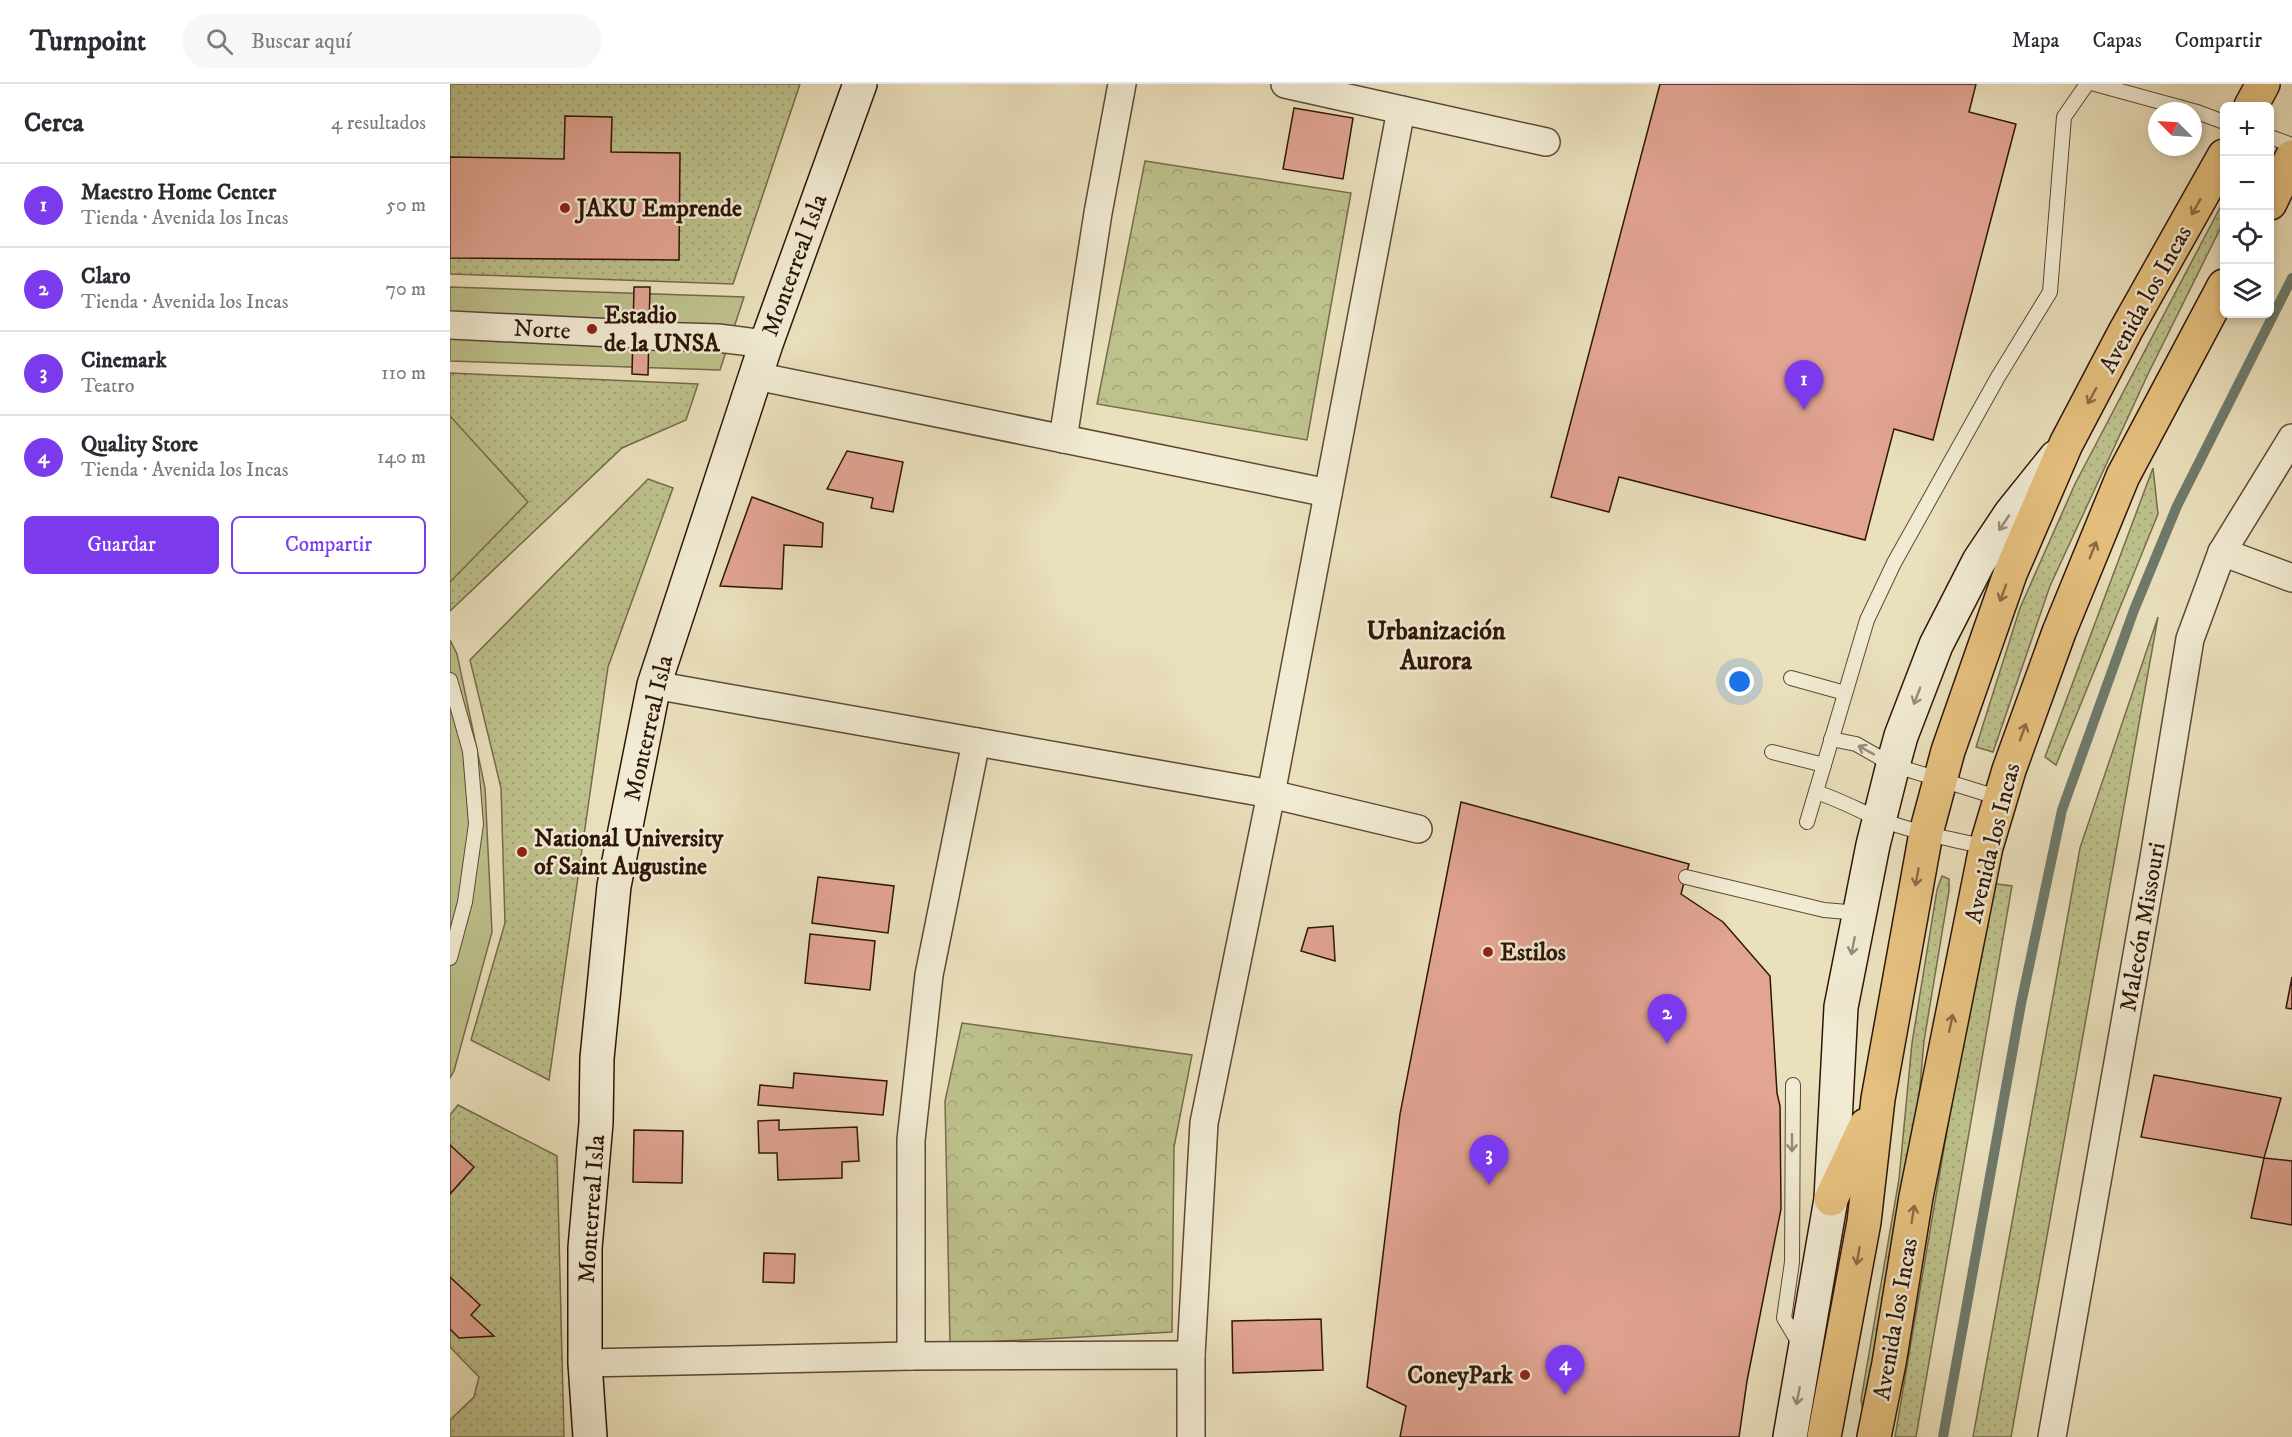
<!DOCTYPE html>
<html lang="es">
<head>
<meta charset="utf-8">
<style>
	body { margin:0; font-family:"IM FELL DW Pica",serif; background:#f7f7f7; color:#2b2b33 }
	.controls { position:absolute; right:18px; top:18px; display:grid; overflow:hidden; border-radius:9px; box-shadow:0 3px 9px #0003 }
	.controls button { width:54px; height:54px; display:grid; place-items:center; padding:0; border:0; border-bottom:2px solid #e1e1e2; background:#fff; color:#2b2b33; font:30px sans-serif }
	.compass { position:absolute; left:1698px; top:18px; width:54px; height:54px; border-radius:50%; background:#fff; box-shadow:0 3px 9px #0003; rotate:294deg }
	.you { position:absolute; left:1290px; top:598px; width:21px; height:21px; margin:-15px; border:4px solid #fff; border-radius:50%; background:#1a73e8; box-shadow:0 0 0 9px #1a73e833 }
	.badge { display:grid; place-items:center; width:39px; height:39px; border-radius:50%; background:#7c3aed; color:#fff; font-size:20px; font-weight:700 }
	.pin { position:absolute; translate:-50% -50px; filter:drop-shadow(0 2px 3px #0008) }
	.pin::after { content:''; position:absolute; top:32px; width:21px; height:18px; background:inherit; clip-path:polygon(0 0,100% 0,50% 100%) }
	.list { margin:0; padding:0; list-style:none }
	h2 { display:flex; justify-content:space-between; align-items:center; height:78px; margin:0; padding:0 24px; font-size:26px }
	h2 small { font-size:20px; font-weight:400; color:#7c7c81 }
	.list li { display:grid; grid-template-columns:39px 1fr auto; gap:18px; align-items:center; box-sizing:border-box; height:84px; padding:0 24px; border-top:2px solid #e1e1e2 }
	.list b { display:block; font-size:22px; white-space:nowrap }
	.list p { margin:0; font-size:20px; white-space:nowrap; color:#7c7c81 }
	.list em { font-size:20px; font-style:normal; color:#7c7c81 }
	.actions { display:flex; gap:12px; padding:18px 24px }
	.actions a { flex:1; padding:14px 0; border:2px solid #7c3aed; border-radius:9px; text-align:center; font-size:21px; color:#7c3aed }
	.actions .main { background:#7c3aed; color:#fff }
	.icon { flex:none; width:33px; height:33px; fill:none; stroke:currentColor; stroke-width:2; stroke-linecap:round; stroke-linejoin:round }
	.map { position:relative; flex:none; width:1842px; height:1353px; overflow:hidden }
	header { display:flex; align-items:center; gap:36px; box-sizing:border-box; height:84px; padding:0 30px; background:#fff; border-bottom:2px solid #e1e1e2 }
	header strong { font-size:28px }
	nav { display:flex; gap:33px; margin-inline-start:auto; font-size:21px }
	.search { width:420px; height:54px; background:#f7f7f7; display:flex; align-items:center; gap:15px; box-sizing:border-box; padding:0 21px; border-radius:33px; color:#7c7c81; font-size:22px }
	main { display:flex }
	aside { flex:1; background:#fff }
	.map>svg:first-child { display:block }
	.grass { fill:url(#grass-dots); stroke:#766b4b; stroke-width:1.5 }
	.park { fill:url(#park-crowns); stroke:#766b4b; stroke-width:1.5 }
	.garden { fill:#bdc18c; stroke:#766b4b; stroke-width:1.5 }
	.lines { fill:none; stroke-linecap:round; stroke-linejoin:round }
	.stream { stroke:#6e7a6c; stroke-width:10 }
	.building { fill:#e2a493; stroke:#2e150a; stroke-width:1.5 }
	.lane-casing { stroke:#5d4836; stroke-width:16 }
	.street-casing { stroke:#5d4836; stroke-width:30 }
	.secondary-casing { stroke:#2e150a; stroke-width:36 }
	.primary-casing { stroke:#2e150a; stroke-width:36 }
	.lane { stroke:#f1ebd3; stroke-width:14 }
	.street { stroke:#f1ebd3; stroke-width:27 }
	.secondary { stroke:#f1ebd3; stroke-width:33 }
	.primary { stroke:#e5c07e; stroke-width:33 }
	.oneway { stroke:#8a6a44 }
	.oneway2 { stroke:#998b79 }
	.poi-dot { fill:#8f2418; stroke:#f1ebd3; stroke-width:2 }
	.labels { text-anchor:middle; stroke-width:5; stroke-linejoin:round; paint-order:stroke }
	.poi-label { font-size:24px; font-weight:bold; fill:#2e150a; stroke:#f1ebd3; text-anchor:start }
	.street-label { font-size:24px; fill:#2e150a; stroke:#f1ebd3 }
	.neighbourhood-label { font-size:26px; font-weight:bold; fill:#2e150a; stroke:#f1ebd3 }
</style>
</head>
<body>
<header>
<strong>Turnpoint</strong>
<div class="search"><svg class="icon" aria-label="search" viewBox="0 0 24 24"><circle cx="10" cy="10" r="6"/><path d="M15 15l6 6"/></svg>Buscar aquí</div>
<nav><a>Mapa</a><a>Capas</a><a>Compartir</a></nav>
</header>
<main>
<aside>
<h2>Cerca<small>4 resultados</small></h2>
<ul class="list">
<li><span class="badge">1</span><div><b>Maestro Home Center</b><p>Tienda · Avenida los Incas</p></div><em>50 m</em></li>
<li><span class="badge">2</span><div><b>Claro</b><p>Tienda · Avenida los Incas</p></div><em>70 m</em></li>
<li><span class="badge">3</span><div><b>Cinemark</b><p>Teatro</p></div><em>110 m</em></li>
<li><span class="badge">4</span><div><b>Quality Store</b><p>Tienda · Avenida los Incas</p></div><em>140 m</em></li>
</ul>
<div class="actions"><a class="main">Guardar</a><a>Compartir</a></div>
</aside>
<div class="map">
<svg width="1842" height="1353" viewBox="0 0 1842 1353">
	<defs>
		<pattern id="grass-dots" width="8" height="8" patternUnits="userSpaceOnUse" patternTransform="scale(1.5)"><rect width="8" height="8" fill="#bdc18c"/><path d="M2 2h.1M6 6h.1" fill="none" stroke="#a3a577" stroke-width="1.8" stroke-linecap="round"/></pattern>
		<pattern id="park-crowns" width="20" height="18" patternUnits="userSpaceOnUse" patternTransform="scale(1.5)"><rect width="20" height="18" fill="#bdc18c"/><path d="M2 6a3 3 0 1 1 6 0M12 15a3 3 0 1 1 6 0" fill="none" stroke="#a3a577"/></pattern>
	</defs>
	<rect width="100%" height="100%" fill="#eae0bc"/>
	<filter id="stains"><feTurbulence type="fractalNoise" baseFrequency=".00333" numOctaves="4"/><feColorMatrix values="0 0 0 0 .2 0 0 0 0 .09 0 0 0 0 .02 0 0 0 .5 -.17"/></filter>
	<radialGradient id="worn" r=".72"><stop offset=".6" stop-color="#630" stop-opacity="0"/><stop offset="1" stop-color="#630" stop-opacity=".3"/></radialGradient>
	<!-- grass -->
	<g class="grass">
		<polygon points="0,0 350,0 283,200 0,190"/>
		<polygon points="1774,116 1774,137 1698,290 1600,502 1543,668 1526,663 1570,524 1625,400"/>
		<polygon points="0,289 248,300 236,336 172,364 0,527"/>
		<polygon points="1703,384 1708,430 1606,681 1595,673"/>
		<polygon points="198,395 223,404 158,583 99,996 21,956 55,839 51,704 20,576"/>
		<polygon points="1708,533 1561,1353 1523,1353 1630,764"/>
		<polygon points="1492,792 1499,795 1499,807 1474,957 1465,1057 1415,1338 1411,1316 1449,1095 1462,959 1487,806"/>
		<polygon points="1539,799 1562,802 1466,1353 1445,1353"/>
		<polygon points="8,1021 107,1072 114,1353 0,1353 0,1336 24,1313 29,1293 0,1263 0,1031"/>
	</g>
	<!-- park -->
	<g class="park">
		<polygon points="695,77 901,109 857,356 647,320"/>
		<polygon points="512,939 742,971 724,1063 722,1248 500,1260 495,1017"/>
	</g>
	<!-- garden -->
	<g class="garden">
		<polygon points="0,203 294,213 270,286 0,277"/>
		<polygon points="0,332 78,418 0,498"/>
		<polygon points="0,556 7,570 35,704 42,848 4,987 0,994"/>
	</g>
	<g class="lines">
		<!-- stream -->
		<polyline class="stream" points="1493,1353 1571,920 1612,726 1684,526 1727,422 1842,194"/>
	</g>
	<!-- building -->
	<g class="building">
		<polygon points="1210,0 1526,0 1519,28 1566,40 1483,356 1444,345 1415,456 1169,393 1159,428 1101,413"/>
		<polygon points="844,24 903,34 893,95 833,85"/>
		<polygon points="115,32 162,33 161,68 230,69 229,176 0,174 0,73 114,75"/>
		<polygon points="184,203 200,203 198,291 182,290"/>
		<polygon points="397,367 453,378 443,428 421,424 423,414 377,405"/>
		<polygon points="302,413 373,439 372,463 334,461 332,505 270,502"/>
		<polygon points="1011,718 1239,780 1231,810 1273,838 1320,892 1327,1009 1330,1022 1331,1125 1297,1297 1289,1353 950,1353 956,1322 917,1303 950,1030"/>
		<polygon points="368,793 444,802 438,849 362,839"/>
		<polygon points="883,842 885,877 851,867 858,844"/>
		<polygon points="360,850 425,857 420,906 355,899"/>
		<polygon points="1842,893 1842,925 1836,924"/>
		<polygon points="344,989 437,997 433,1031 308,1021 310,1001 343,1004"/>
		<polygon points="1704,991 1831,1014 1814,1074 1691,1053"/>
		<polygon points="329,1036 329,1046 407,1043 409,1077 392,1078 392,1094 328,1096 327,1069 309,1069 308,1037"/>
		<polygon points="184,1046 233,1047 232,1099 183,1098"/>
		<polygon points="0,1061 24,1083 0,1110"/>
		<polygon points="1814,1074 1842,1077 1842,1141 1801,1134"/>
		<polygon points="314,1169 345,1170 344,1199 313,1198"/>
		<polygon points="0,1193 30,1221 21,1231 44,1252 9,1254 0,1245"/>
		<polygon points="871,1235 873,1286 783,1289 782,1237"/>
	</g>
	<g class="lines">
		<defs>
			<g id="lane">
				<polyline points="1645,0 1747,28 1774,38"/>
				<polyline points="1820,53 1842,61"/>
				<polyline points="1341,594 1395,609"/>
				<polyline points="0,596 20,667 26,740 15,818 0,874"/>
				<polyline points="1381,655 1406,660 1443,681 1550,714"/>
				<polyline points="1322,668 1374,681"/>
				<path d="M1366,708c22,7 42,18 63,27 34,13 72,20 107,28"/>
				<polyline points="1357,738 1417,536 1444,479 1548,293 1600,208 1614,33 1637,0"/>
				<polyline points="1236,793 1374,826 1409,829"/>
				<polyline points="1343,1001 1342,1178 1334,1234 1350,1261"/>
			</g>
			<g id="street">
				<polyline points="835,0 1096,58"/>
				<polyline points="0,241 184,250"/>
				<polyline points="199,252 268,254 316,260"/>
				<polyline points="306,292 878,409"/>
				<polyline points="613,355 648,129 672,0"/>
				<polyline points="1772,468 1842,494"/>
				<polyline points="204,601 821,710 968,745"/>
				<polyline points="461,1272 461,1056 479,891 526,658"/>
				<polyline points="135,1279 461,1272 741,1271"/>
				<polyline points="741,1353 741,1271 754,1039 821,710 951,26"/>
				<polyline points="1602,1353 1704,774 1740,555 1772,468 1842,354"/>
			</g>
			<g id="secondary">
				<polyline points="140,1353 135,1279 135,1164 146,1039 147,974 164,802 204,601 316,260 410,0"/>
				<polyline points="1340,1353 1381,1115 1391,923 1423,761 1443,681 1451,652 1486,561 1529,477 1561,429 1606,373"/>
			</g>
			<g id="primary">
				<polyline points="1801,22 1813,0"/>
				<polyline points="1820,119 1842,73"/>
				<polyline points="1381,1115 1416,1041"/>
				<polyline points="1374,1353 1414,1138 1428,1015 1476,749 1498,667 1560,490 1616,360 1676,246 1774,72"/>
				<polyline points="1424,1353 1439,1279 1466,1113 1536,763 1559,686 1609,548 1673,392 1774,202"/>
			</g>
		</defs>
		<!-- lane casing -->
		<use href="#lane" class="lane-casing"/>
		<!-- street casing -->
		<use href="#street" class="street-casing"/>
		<!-- secondary casing -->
		<use href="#secondary" class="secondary-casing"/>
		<!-- primary casing -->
		<use href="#primary" class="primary-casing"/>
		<!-- lane -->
		<use href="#lane" class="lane"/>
		<!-- street -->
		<use href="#street" class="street"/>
		<!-- secondary -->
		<use href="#secondary" class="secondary"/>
		<!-- primary -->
		<use href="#primary" class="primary"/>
	</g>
	<!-- one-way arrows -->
	<defs><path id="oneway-shaft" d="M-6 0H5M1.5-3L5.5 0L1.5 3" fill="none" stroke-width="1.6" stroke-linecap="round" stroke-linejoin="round" transform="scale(1.5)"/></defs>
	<g class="oneway">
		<use href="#oneway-shaft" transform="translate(1746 123) rotate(119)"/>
		<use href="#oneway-shaft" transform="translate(1642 312) rotate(118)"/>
		<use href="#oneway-shaft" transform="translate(1643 466) rotate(-68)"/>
		<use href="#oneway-shaft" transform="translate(1553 509) rotate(110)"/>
		<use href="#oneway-shaft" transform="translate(1573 648) rotate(-70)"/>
		<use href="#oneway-shaft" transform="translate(1467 793) rotate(100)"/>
		<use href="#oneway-shaft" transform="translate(1501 939) rotate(-78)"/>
		<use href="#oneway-shaft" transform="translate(1463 1130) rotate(-81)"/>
		<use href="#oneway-shaft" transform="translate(1408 1172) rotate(100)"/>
	</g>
	<g class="oneway2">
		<use href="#oneway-shaft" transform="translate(1554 439) rotate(124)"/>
		<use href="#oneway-shaft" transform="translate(1467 612) rotate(111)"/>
		<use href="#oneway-shaft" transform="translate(1416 666) rotate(-151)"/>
		<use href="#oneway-shaft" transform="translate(1403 862) rotate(101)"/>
		<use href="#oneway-shaft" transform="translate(1342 1059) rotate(90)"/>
		<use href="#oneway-shaft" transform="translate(1348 1312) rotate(101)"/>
	</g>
	<!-- markers -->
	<g class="poi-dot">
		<circle cx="115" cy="124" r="6"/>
		<circle cx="142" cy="245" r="6"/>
		<circle cx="72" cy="768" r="6"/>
		<circle cx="1038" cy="868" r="6"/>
		<circle cx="1075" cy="1291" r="6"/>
	</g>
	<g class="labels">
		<!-- poi labels -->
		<g class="poi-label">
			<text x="127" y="132">JAKU Emprende</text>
			<text x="154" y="239">Estadio<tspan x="154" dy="28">de la UNSA</tspan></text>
			<text x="84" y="762">National University<tspan x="84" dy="28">of Saint Augustine</tspan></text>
			<text x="1050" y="876">Estilos</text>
			<text x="1063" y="1299" text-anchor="end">ConeyPark</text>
		</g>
		<!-- street labels -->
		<g class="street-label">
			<text transform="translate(344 181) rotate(-70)" y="8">Monterreal Isla</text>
			<text transform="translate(1695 215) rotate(-61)" y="8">Avenida los Incas</text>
			<text transform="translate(92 245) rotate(3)" y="8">Norte</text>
			<text transform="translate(198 644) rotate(-77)" y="8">Monterreal Isla</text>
			<text transform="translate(1542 759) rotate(-76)" y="8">Avenida los Incas</text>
			<text transform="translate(1692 843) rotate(-80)" y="8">Malecón Missouri</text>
			<text transform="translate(141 1125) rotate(-86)" y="8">Monterreal Isla</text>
			<text transform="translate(1445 1235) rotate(-80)" y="8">Avenida los Incas</text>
		</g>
		<!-- neighbourhood labels -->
		<g class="neighbourhood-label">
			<text x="986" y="555">Urbanización<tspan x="986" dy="30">Aurora</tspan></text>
		</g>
	</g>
	<rect width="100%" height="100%" filter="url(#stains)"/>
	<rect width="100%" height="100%" fill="url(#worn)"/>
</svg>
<div class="controls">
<button>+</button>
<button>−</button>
<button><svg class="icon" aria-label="locate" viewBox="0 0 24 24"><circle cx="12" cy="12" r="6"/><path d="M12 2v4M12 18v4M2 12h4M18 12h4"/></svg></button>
<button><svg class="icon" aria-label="layers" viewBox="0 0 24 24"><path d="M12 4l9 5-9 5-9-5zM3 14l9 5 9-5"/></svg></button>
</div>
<svg class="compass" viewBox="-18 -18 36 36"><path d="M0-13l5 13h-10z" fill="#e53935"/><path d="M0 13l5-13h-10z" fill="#7c7c81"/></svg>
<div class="you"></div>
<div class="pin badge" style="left:1354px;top:326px">1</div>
<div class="pin badge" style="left:1217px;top:960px">2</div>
<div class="pin badge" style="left:1039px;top:1101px">3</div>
<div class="pin badge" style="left:1115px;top:1311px">4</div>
</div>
</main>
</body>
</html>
